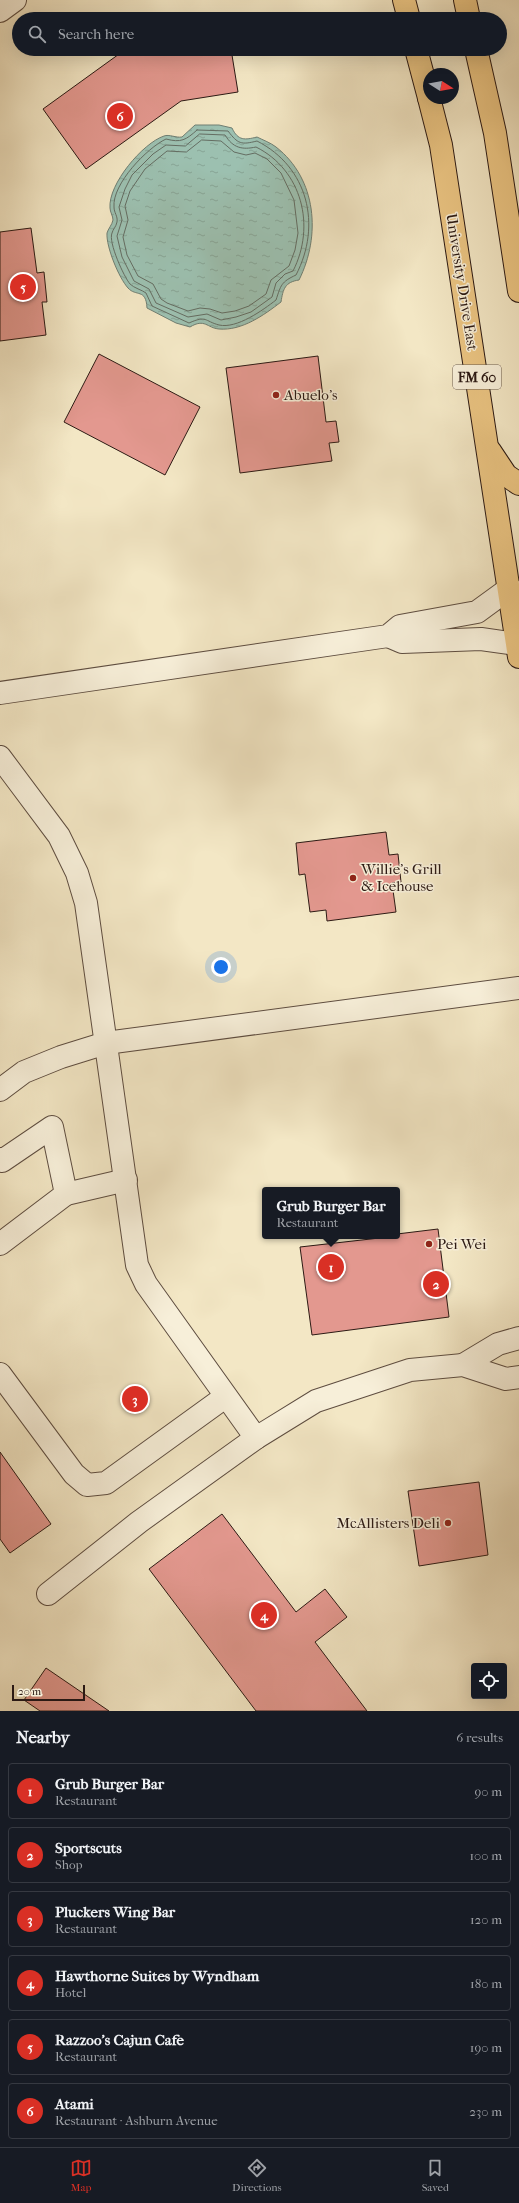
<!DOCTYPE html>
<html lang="en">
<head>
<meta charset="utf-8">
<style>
	body { margin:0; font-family:"IM FELL French Canon",serif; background:#242831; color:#f1f3f6 }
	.controls { position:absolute; right:12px; bottom:12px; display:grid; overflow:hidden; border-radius:4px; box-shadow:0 4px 16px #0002 }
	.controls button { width:36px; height:36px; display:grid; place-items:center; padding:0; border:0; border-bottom:1px solid #363941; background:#171b24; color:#f1f3f6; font:20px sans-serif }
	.compass { position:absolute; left:423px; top:68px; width:36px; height:36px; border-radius:50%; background:#171b24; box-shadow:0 4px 16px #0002; rotate:101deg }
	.scale { position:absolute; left:12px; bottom:10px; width:73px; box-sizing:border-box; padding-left:4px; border:2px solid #2c1a14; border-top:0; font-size:11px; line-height:14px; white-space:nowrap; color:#2c1a14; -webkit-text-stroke:3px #f7efd9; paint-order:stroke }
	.you { position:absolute; left:221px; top:967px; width:14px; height:14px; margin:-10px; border:3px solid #fff; border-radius:50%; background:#1a73e8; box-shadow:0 0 0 6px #1a73e833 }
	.badge { display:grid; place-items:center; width:26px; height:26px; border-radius:50%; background:#d93025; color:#fff; font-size:13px; font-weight:700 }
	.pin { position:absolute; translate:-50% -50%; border:2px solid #fff; box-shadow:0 1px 4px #0006 }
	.popup { position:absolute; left:262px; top:1187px; width:138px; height:52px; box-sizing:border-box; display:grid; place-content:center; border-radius:4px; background:#171b24; filter:drop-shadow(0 1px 3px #0005); font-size:13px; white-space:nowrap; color:#9ea1a6 }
	.popup b { font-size:15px; color:#f1f3f6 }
	.popup::after { content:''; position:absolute; left:50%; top:100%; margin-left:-8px; border:8px solid transparent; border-top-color:#171b24 }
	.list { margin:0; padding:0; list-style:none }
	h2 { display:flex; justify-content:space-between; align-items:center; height:52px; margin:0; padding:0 16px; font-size:17px }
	h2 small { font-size:13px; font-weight:400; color:#9ea1a6 }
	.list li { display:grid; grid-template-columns:26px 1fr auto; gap:12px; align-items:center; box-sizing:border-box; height:56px; margin:0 8px 8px; padding:0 8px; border:1px solid #363941; border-radius:4px }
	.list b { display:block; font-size:15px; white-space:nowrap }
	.list p { margin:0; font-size:13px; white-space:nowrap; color:#9ea1a6 }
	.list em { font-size:13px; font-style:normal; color:#9ea1a6 }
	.icon { flex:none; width:22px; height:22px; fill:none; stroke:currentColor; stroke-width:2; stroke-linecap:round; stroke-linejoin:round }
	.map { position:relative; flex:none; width:519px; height:1711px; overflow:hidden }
	.search { position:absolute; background:#171b24; box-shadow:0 4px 16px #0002; left:12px; right:12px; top:12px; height:44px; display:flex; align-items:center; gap:10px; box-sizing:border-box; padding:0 14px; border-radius:22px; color:#9ea1a6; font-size:15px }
	.sheet { height:436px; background:#171b24 }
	nav { display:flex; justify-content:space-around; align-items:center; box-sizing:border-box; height:56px; border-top:1px solid #363941; background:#171b24; font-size:11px; color:#9ea1a6 }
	nav a { display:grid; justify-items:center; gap:2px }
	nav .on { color:#d93025 }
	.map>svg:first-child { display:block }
	.water { fill:url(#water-ripples); stroke:#6f7e72 }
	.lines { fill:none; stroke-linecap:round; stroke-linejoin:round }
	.shore { stroke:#646d62; stroke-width:1 }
	.building { fill:#e3988f; stroke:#2c1a14 }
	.minor-casing { stroke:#5e4d40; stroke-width:24 }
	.major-casing { stroke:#2c1a14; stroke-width:24 }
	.minor { stroke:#f7efd9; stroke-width:22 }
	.major { stroke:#eac482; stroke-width:22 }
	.poi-dot { fill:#8f2418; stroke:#f7efd9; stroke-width:1.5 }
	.labels { text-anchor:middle; stroke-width:3; stroke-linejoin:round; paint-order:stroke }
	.shield { fill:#f7efd9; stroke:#695a4f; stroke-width:1 }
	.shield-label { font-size:14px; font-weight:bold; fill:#2c1a14 }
	.street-label { font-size:15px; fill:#2c1a14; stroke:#f7efd9 }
	.poi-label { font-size:15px; fill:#2c1a14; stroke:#f7efd9; text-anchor:start }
</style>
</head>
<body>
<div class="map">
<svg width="519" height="1711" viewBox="0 0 519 1711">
	<defs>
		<pattern id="water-ripples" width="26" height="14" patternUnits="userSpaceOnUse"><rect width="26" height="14" fill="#9cc0b0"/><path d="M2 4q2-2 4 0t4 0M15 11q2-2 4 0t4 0" fill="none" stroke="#87a496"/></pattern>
	</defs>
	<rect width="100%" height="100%" fill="#f3e7c5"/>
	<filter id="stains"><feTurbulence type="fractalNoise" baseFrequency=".005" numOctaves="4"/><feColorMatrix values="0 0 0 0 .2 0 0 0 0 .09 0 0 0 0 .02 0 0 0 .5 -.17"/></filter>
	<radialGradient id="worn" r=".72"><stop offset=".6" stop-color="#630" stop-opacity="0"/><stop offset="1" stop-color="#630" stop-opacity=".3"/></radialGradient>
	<!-- water -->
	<path class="water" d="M195,125h24l13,3c6,13 13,12 25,9 6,3 14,6 19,10 41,32 45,89 23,133 -14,2 -16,9 -18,22 -17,13 -39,29 -62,27 -12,-1 -14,-11 -29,-2l-14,-4 -29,-15c-1,-20 -11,-11 -19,-20 -9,-10 -22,-41 -21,-55 1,-4 5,-8 6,-13 0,-4 -3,-8 -3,-12 -2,-24 33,-65 54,-72 5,-2 12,2 18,1z"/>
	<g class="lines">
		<!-- shore -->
		<g class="shore">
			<path d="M197,130l31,1c10,13 13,14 29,10 51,26 65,84 39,134 -15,7 -15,10 -20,25 -13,10 -39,29 -57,25 -15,-4 -12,-10 -30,-2l-37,-17 -6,-13c-4,-3 -12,-5 -16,-9 -6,-7 -22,-42 -18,-51 1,-4 4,-6 5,-11 1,-6 -3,-9 -3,-15 -2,-23 33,-59 52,-68 15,4 20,1 31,-9z"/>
			<path d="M200,134l25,1c8,13 17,15 31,12 46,23 60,79 37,124l-8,3 -9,9 -4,14 -21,15 -15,5 -15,3 -14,-6 -19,3 -32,-14 -7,-14 -15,-8 -12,-24 -5,-21 5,-16 -3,-13 6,-18 7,-14 21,-21 13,-9 19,1z"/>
			<polygon points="202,140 221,141 234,152 246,155 255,153 267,159 281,173 294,200 298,233 295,250 289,266 271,280 266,294 249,306 235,311 222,313 210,309 200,308 188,311 167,303 161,299 153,284 138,276 127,255 123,237 128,220 125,206 130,191 145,169 167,151 186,152"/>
		</g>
	</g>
	<!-- building -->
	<g class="building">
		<polygon points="226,13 227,19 184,19"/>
		<polygon points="126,49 231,49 238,92 181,101 86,169 43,109"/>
		<polygon points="31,228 37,273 44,272 47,302 42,302 46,335 0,341 0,232"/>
		<polygon points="99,354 200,407 165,475 64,422"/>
		<polygon points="318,356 326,422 336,421 339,442 329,443 332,461 240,473 226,368"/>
		<polygon points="386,832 389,855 398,854 401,882 392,883 396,912 327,921 326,910 310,912 305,874 299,875 296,843"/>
		<polygon points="438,1229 449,1317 312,1335 300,1247 397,1236 397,1234"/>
		<polygon points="0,1452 51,1524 10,1553 0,1539"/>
		<polygon points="479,1482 488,1555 419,1566 408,1491"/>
		<polygon points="222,1514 296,1612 325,1589 347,1617 315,1642 367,1711 256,1711 149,1569"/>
		<polygon points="46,1668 109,1711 40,1711 24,1700"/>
	</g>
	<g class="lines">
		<defs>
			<g id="minor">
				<polyline points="0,11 15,0"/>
				<polyline points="388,636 402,642 481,639 517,644"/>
				<polyline points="0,693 388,636 400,626 477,612 510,588"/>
				<polyline points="0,757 59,836 77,873 86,903 137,1265 146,1284 256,1438"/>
				<polyline points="0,1090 24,1072 61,1057 106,1043 519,988"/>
				<polyline points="0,1159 2,1161 52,1127 66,1194 0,1244"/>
				<polyline points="66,1194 126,1180"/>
				<polyline points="463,1365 498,1344 519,1338"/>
				<polyline points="0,1374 74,1474 87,1485 106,1483 225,1397"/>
				<polyline points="48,1594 139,1522 256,1438 316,1401 410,1370 463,1365 506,1379 519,1377"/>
			</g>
			<g id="major">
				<polyline points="404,0 409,19"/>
				<polyline points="465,0 469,19"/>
				<polyline points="416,49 429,98"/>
				<polyline points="476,49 495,133 519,291"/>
				<polyline points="429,98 441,145 519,657"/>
				<polyline points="490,451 506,475 519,484"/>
			</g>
		</defs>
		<!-- minor casing -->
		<use href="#minor" class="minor-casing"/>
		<!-- major casing -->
		<use href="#major" class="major-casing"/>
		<!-- minor -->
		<use href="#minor" class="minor"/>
		<!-- major -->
		<use href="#major" class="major"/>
	</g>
	<!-- markers -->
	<g class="poi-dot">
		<circle cx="276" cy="395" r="4"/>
		<circle cx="353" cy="878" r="4"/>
		<circle cx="429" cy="1244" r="4"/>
		<circle cx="448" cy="1523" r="4"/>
	</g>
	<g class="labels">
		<!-- shield labels -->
		<rect class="shield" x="453" y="365" width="48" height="24" rx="3"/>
		<g class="shield-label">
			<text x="477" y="382">FM 60</text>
		</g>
		<!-- street labels -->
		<g class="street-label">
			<text transform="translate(462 282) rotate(81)" y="5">University Drive East</text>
		</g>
		<!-- poi labels -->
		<g class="poi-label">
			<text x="284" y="400">Abuelo's</text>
			<text x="361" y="874">Willie’s Grill<tspan x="361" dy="17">&amp; Icehouse</tspan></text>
			<text x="437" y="1249">Pei Wei</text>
			<text x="440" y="1528" text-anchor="end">McAllisters Deli</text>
		</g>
	</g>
	<rect width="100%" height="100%" filter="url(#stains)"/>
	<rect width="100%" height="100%" fill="url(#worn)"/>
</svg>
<div class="controls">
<button><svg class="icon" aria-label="locate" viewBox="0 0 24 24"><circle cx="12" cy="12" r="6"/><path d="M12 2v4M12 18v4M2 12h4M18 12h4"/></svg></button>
</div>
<svg class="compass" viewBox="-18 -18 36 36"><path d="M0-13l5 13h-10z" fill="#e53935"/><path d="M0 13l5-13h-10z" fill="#9ea1a6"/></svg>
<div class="scale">20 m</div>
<div class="you"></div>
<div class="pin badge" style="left:331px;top:1267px">1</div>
<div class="popup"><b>Grub Burger Bar</b>Restaurant</div>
<div class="pin badge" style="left:436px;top:1284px">2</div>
<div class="pin badge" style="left:135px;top:1399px">3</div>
<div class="pin badge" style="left:264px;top:1615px">4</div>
<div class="pin badge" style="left:23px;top:287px">5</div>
<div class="pin badge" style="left:120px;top:116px">6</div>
<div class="search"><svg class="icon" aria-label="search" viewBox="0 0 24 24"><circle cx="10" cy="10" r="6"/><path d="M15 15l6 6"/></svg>Search here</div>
</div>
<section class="sheet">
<h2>Nearby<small>6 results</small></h2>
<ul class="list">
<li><span class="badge">1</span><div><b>Grub Burger Bar</b><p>Restaurant</p></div><em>90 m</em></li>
<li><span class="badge">2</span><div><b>Sportscuts</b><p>Shop</p></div><em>100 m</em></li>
<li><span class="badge">3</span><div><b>Pluckers Wing Bar</b><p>Restaurant</p></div><em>120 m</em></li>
<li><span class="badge">4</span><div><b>Hawthorne Suites by Wyndham</b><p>Hotel</p></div><em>180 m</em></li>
<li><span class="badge">5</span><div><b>Razzoo's Cajun Cafe</b><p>Restaurant</p></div><em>190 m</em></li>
<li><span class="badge">6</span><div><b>Atami</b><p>Restaurant · Ashburn Avenue</p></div><em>230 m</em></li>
</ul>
</section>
<nav>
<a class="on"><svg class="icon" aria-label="map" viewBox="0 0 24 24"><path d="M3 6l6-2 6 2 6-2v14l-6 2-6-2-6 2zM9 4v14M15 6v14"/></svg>Map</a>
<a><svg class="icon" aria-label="directions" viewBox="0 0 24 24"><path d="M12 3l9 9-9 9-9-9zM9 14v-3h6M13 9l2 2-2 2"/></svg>Directions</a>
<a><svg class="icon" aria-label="saved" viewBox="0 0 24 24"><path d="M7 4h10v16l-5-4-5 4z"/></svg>Saved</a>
</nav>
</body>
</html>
